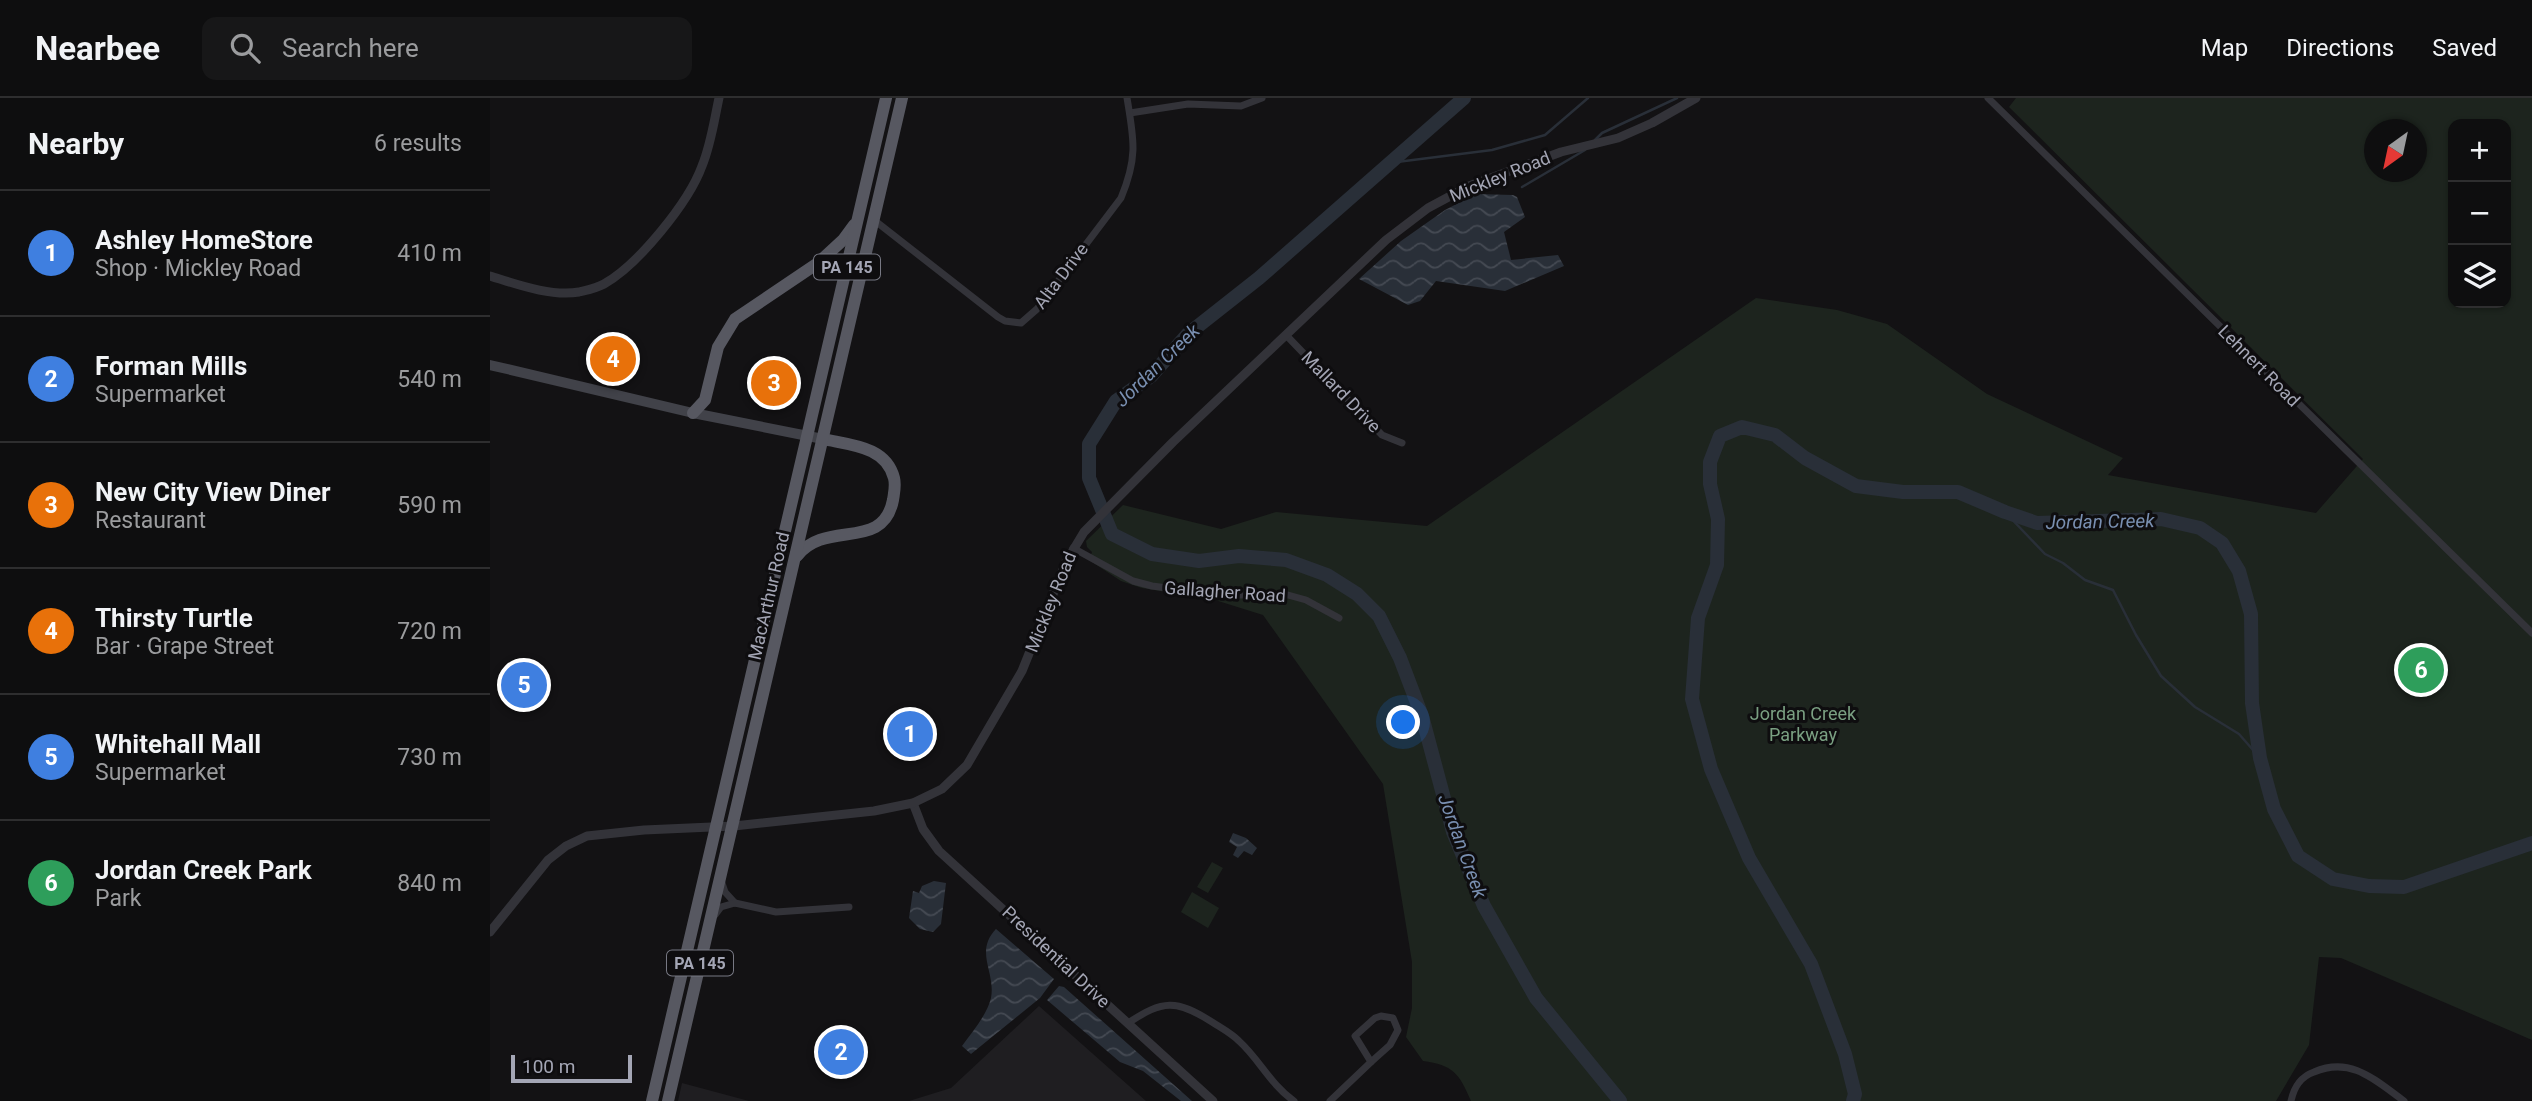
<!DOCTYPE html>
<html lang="en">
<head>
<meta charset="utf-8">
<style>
	body { margin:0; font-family:Roboto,sans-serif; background:#171718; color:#f1f3f6 }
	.controls { position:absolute; right:21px; top:21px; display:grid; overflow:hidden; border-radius:14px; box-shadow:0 2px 5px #0004 }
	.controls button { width:63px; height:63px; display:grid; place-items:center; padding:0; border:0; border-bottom:2px solid #2e2e2f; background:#0e0e0f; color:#f1f3f6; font:35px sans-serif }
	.compass { position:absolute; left:1874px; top:21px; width:63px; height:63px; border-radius:50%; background:#0e0e0f; box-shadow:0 2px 5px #0004; rotate:213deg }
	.scale { position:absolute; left:21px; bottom:18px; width:121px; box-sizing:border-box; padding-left:7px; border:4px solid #a4a6b5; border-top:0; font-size:19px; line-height:24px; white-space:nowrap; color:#a4a6b5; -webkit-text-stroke:5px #0e0d0f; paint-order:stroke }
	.you { position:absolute; left:914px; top:625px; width:24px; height:24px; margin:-18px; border:5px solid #fff; border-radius:50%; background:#1a73e8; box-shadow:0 0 0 10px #1a73e833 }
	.badge { display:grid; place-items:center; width:46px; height:46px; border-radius:50%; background:#2563eb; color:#fff; font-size:23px; font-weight:700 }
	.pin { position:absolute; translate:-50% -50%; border:4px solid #fff; box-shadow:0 2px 7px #0006 }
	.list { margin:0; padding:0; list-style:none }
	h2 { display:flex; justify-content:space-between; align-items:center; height:91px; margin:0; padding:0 28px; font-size:30px }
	h2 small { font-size:23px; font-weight:400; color:#9b9c9e }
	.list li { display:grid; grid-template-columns:46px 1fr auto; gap:21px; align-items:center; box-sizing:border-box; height:126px; padding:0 28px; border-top:2px solid #2e2e2f }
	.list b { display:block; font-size:26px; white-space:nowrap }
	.list p { margin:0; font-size:23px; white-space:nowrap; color:#9b9c9e }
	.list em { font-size:23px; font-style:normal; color:#9b9c9e }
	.icon { flex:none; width:38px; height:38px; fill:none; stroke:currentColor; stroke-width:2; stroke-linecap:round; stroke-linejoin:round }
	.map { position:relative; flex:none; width:2042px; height:1003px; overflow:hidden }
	header { display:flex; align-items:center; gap:42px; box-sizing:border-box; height:98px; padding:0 35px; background:#0e0e0f; border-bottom:2px solid #2e2e2f }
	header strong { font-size:33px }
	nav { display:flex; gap:38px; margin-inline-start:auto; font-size:24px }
	.search { width:490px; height:63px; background:#171718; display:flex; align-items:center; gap:18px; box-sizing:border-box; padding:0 24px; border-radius:14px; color:#9b9c9e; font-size:26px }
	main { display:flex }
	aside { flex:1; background:#0e0e0f }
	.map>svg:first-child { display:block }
	.built { fill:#1f1e21 }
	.green { fill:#1d241e; fill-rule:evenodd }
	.water { fill:url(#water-waves) }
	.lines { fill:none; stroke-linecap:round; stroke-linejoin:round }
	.stream { stroke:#292f38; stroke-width:2.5 }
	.river { stroke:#292f38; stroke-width:14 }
	.minor { stroke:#333339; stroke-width:7 }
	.tertiary { stroke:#333339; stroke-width:9 }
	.secondary { stroke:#414249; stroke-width:10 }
	.trunk { stroke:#575861; stroke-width:12 }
	.labels { text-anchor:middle; stroke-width:6; stroke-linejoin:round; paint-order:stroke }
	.shield { fill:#0e0d0f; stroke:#777883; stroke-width:2 }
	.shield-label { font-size:16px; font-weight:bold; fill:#a4a6b5 }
	.street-label { font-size:18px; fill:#a4a6b5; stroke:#0e0d0f }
	.park-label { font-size:18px; fill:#7aa082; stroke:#0e0d0f }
	.water-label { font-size:19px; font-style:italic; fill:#798fb1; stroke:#0e0d0f }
</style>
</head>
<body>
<header>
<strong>Nearbee</strong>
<div class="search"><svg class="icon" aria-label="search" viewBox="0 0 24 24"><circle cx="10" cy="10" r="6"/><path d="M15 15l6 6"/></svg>Search here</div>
<nav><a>Map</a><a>Directions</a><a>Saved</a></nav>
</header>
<main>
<aside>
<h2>Nearby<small>6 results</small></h2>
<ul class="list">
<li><span class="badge" style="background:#3f7fe0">1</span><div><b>Ashley HomeStore</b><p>Shop · Mickley Road</p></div><em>410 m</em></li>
<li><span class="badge" style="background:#3f7fe0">2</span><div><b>Forman Mills</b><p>Supermarket</p></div><em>540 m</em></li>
<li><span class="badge" style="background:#e8710a">3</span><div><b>New City View Diner</b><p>Restaurant</p></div><em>590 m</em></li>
<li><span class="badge" style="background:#e8710a">4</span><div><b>Thirsty Turtle</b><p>Bar · Grape Street</p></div><em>720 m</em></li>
<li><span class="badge" style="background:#3f7fe0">5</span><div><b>Whitehall Mall</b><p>Supermarket</p></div><em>730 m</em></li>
<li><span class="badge" style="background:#2e9e5b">6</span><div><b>Jordan Creek Park</b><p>Park</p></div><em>840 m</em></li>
</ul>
</aside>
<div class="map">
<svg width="2042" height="1003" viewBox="0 0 2042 1003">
	<defs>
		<pattern id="water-waves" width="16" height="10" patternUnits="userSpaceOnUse" patternTransform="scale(1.75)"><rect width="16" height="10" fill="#292f38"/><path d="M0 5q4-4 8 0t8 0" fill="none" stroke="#454a53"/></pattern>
	</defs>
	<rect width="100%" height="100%" fill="#131214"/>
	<!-- built -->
	<g class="built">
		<polygon points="549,908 656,1003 419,1003 461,990"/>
		<polygon points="192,985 259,1003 188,1003"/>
	</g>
	<!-- green -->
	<g class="green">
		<path d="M1526,0h516v942l-191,-82 -22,-1 -10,88 -33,56h-805c-12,-28 -18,-36 -48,-40l-17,-24 6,-29v-46l-29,-178 -120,-169 -48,-15 -73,-12 -21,-7 -32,-21 3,-8 -5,-5 -1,-6 37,-36 98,24 55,-17 151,14 329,-228 81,12 50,14 100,70 136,64 -15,17 208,38 47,-54 -354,-352zM1963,26h53v179h-53zM1884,32h42v42h-42z"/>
		<polygon points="722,764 733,770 718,795 707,789"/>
		<polygon points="702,794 729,810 718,830 691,814"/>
	</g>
	<!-- water -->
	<g class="water">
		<polygon points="986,96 1023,97 1027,99 1035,119 1014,134 1021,162 1068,157 1074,168 1015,193 946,183 930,203 918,207 869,181 911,143 955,112"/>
		<polygon points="743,735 756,740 767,750 762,757 754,753 748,760 743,757 747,749 739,744"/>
		<polygon points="444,783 456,785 451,826 443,834 430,831 419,820 423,793 429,795 432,788"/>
		<path d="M506,831l58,50 -14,19 -69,56 -9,-8c10,-14 25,-31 29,-48 5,-26 -17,-46 5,-69z"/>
		<polygon points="569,888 574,889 702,1003 691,1003 653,973 630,964 557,902"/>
	</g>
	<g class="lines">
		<!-- stream -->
		<g class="stream">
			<polyline points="1105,42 1112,35 1187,0"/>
			<polyline points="899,65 1002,52 1055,37 1098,0"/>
			<polyline points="1032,89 1095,52"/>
			<polyline points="1515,414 1555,456 1573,465 1595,482 1623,492 1646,537 1671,578 1705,609 1749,636 1770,660"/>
		</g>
		<!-- river -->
		<g class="river">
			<polyline points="974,0 769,180 698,236 661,278 626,303 599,346 599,380 622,436 662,456 709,463 749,458 796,462 837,477 867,496 889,518 910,560 932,618 963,734 994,808 1046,900 1130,1003"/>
			<polyline points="1363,1003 1365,996 1355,956 1321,866 1259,760 1221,671 1202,601 1208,520 1227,467 1228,421 1220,386 1220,364 1230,338 1252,329 1285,337 1315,360 1366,388 1413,394 1468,394 1515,414 1547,425 1671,421 1710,430 1732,445 1749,473 1761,516 1762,605 1770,660 1784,711 1808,758 1843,781 1879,788 1914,789 2042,745"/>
		</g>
		<!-- minor -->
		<g class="minor">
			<polyline points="1498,0 2042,535"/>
			<polyline points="640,15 698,6 751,8 772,0"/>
			<path d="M384,122l124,97 7,4 16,2 16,-14 84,-111c17,-41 13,-58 6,-100"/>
			<polyline points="796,237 892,337 912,345"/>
			<polyline points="583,450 643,483 662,488 731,497 798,497 816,502 849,520"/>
			<polyline points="231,782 235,794 245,805"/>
			<polyline points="225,817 231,809 245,805 286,814 359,809"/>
			<polygon points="891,918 903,920 908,932 900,947 881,964 865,938 885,920"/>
			<path d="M638,925c35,-23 48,-24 84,-1 9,6 19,11 27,19 20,18 32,44 55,60"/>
			<polyline points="840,1003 881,964"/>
			<path d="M1801,1003c3,-14 9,-24 23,-29 37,-16 61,8 90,29"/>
		</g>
		<!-- tertiary -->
		<g class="tertiary">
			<path d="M0,178c26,8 61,21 89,16 8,-2 18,-4 25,-8 34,-19 85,-82 98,-118 9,-22 12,-45 17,-68"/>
			<polyline points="423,705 433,731 449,753 723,1003"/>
			<polyline points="0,834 58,762 76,748 97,738 154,732 244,728 384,713 423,705 452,691 477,667 532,573 576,464 594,434 683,344 896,142 938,110 979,88 1071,54 1128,40 1162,25 1206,0"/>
		</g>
		<!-- secondary -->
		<polyline class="secondary" points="0,267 203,315 333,341"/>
		<!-- trunk -->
		<g class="trunk">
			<polyline points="203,315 215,302 228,249 245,221 328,165 353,142 364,127"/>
			<path d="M307,458c29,-37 86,-4 96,-56 1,-7 3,-14 1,-22 -8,-32 -44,-33 -71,-39"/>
			<polyline points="162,1003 396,0"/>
			<polyline points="178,1003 412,0"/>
		</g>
	</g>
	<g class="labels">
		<!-- shield labels -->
		<g class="shield">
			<rect x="324" y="156.5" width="66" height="25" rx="5"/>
			<rect x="177" y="852.5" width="66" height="25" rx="5"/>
		</g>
		<g class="shield-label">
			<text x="357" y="175">PA 145</text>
			<text x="210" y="871">PA 145</text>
		</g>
		<!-- street labels -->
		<g class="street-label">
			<text transform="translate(1010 79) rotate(-22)" y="6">Mickley Road</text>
			<text transform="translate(571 178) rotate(-53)" y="6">Alta Drive</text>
			<text transform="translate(1769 268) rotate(45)" y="6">Lehnert Road</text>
			<text transform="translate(851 294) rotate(46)" y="6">Mallard Drive</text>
			<text transform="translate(735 494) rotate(4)" y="6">Gallagher Road</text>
			<text transform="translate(279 498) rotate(-77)" y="6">MacArthur Road</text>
			<text transform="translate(561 504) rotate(-68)" y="6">Mickley Road</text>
			<text transform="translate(566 859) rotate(43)" y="6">Presidential Drive</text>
		</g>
		<!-- park labels -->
		<g class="park-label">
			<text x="1313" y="622">Jordan Creek<tspan x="1313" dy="21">Parkway</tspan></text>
		</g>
		<!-- water labels -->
		<g class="water-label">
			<text transform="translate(667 267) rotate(-44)" y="7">Jordan Creek</text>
			<text transform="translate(1610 423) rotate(-1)" y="7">Jordan Creek</text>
			<text transform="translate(973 748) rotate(70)" y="7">Jordan Creek</text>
		</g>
	</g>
</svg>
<div class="controls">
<button>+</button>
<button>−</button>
<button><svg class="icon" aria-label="layers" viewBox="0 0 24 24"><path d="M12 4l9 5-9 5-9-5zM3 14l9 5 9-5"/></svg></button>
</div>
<svg class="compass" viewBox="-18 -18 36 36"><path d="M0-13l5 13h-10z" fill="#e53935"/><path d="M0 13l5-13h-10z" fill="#9b9c9e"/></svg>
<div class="scale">100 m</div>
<div class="you"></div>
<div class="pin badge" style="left:420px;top:636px;background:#3f7fe0">1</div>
<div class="pin badge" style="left:351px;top:954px;background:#3f7fe0">2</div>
<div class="pin badge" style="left:284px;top:285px;background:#e8710a">3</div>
<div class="pin badge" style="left:123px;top:261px;background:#e8710a">4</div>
<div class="pin badge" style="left:34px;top:587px;background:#3f7fe0">5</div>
<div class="pin badge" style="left:1931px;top:572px;background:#2e9e5b">6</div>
</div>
</main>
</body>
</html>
